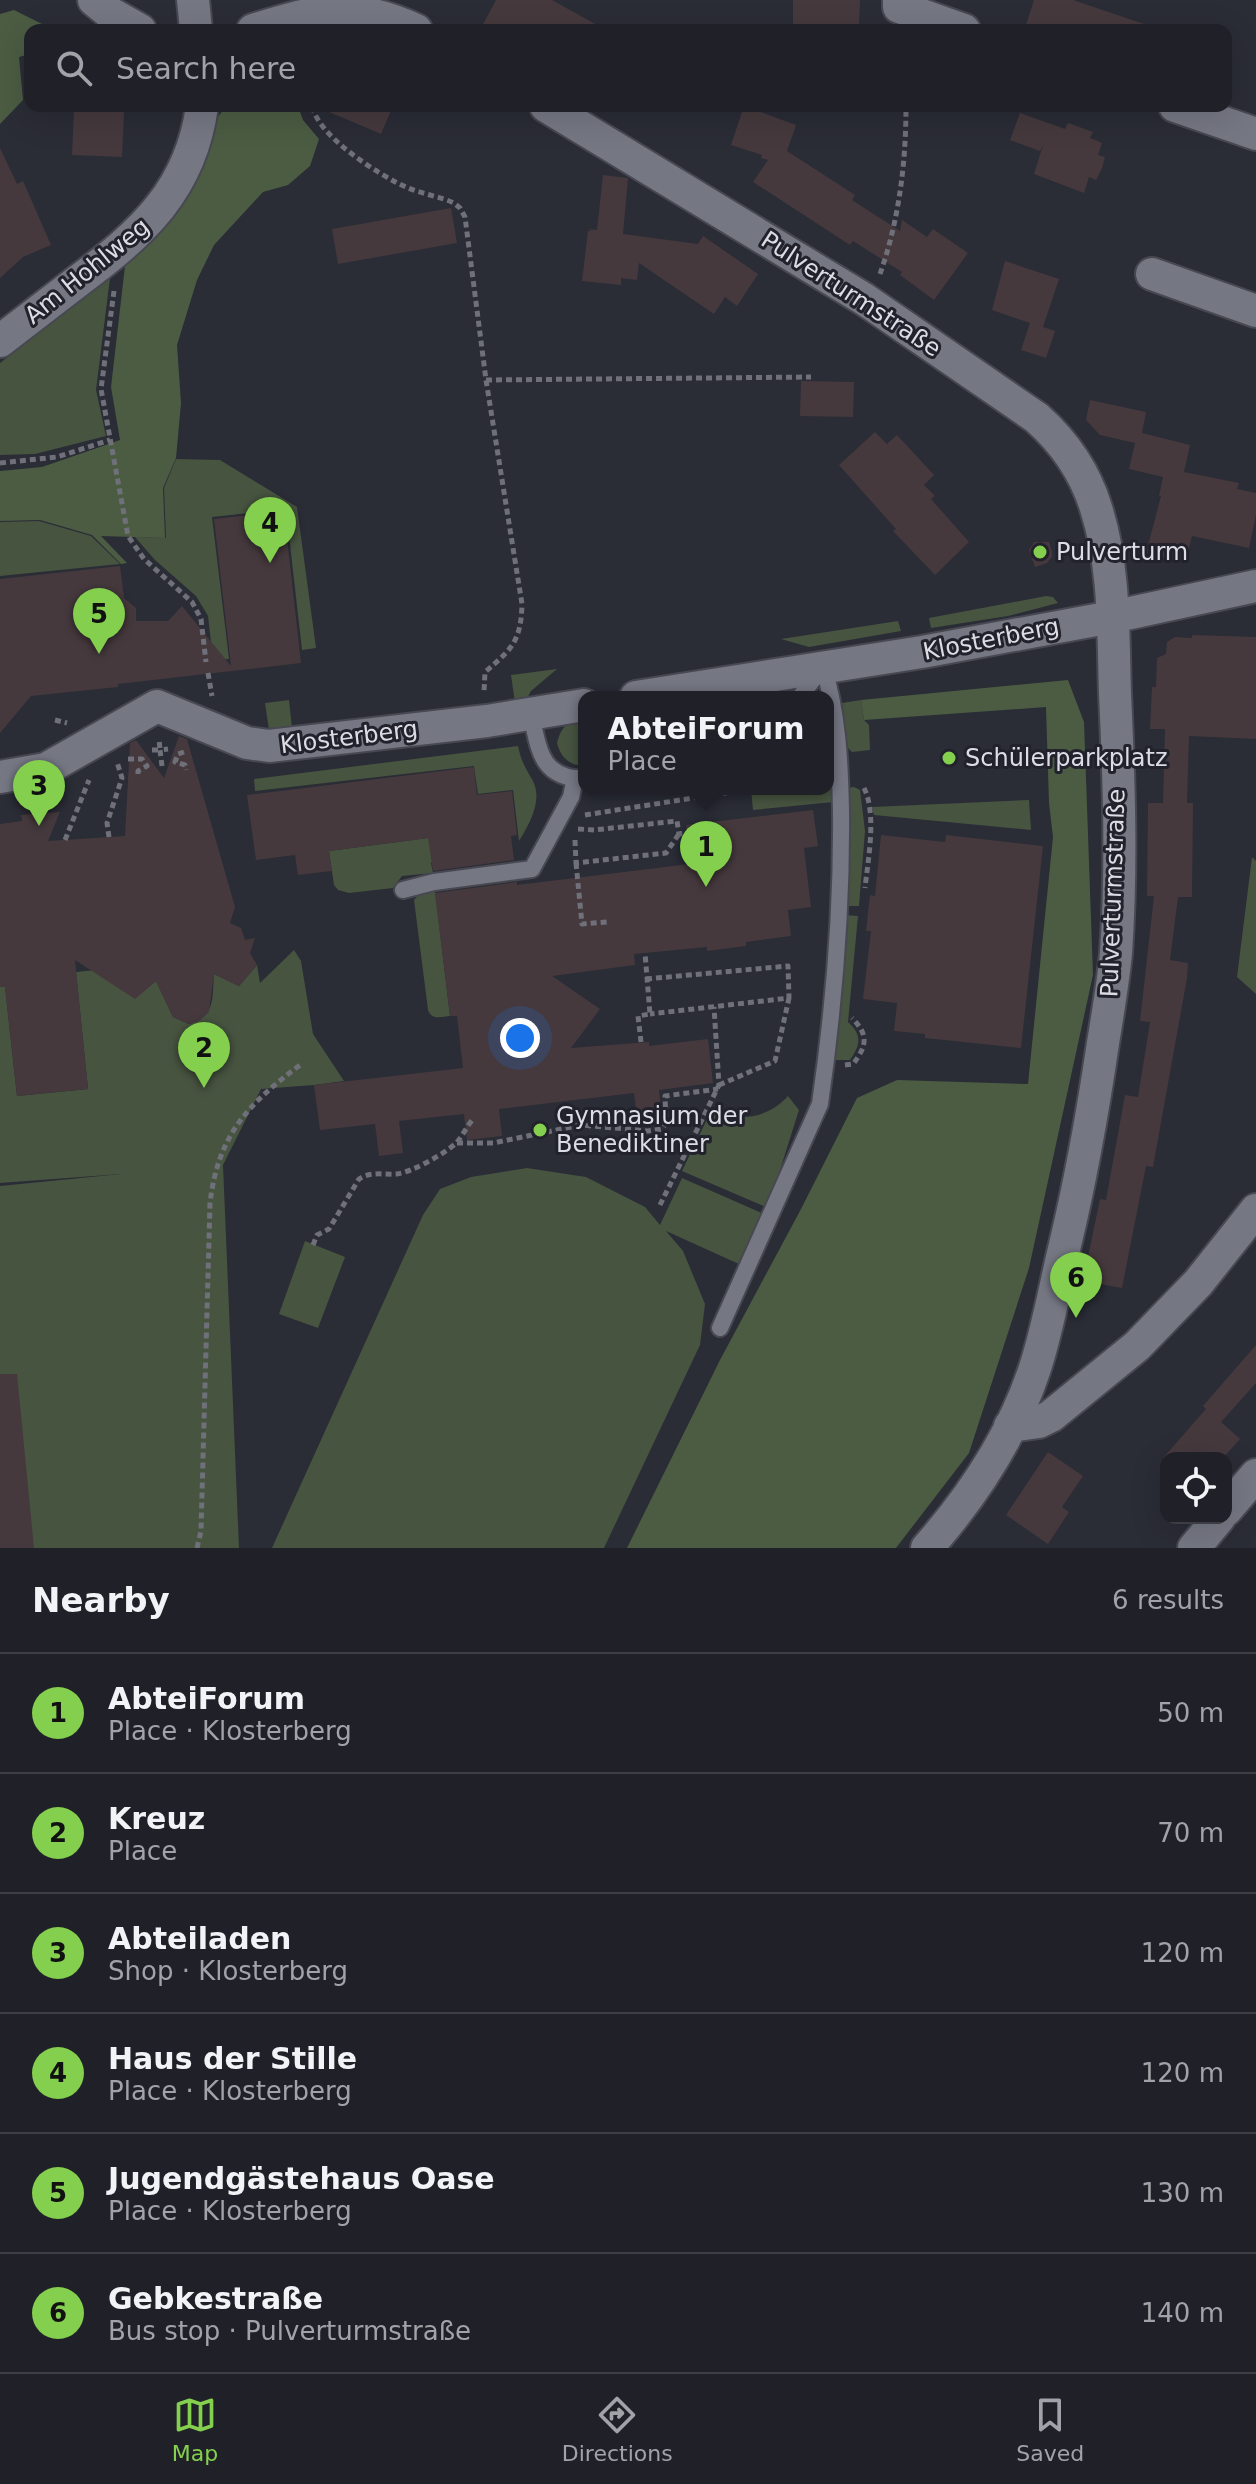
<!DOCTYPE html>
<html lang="en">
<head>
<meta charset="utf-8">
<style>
	body { margin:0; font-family:"DejaVu Sans",sans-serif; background:#282930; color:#f1f3f6 }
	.controls { position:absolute; right:24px; bottom:24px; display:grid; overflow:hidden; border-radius:16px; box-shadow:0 8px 32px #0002 }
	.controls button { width:72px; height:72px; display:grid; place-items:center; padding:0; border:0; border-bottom:2px solid #3d3e45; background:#202128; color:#f1f3f6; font:40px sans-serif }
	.you { position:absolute; left:520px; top:1038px; width:28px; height:28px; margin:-20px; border:6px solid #fff; border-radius:50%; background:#1a73e8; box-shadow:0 0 0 12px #1a73e833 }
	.badge { display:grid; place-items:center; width:52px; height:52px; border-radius:50%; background:#84cf4d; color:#111; font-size:26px; font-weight:700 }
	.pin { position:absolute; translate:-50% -66px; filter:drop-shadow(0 2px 4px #0008) }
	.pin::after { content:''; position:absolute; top:42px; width:28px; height:24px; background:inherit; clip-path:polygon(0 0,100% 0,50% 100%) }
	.popup { position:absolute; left:578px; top:691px; width:256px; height:104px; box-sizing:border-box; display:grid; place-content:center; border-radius:16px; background:#202128; filter:drop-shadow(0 2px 6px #0005); font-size:26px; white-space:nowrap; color:#a2a3a8 }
	.popup b { font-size:30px; color:#f1f3f6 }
	.popup::after { content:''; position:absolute; left:50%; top:100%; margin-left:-16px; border:16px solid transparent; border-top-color:#202128 }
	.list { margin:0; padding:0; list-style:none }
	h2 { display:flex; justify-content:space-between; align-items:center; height:104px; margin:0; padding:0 32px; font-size:34px }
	h2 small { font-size:26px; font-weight:400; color:#a2a3a8 }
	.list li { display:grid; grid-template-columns:52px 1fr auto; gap:24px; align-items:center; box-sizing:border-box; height:120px; padding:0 32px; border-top:2px solid #3d3e45 }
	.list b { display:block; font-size:30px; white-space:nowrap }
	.list p { margin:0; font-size:26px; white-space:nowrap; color:#a2a3a8 }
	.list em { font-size:26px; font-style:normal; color:#a2a3a8 }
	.icon { flex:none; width:44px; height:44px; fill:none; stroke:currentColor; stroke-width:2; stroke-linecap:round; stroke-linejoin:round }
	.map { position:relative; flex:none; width:1256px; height:1548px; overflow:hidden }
	.search { position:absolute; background:#202128; box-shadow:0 8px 32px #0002; left:24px; right:24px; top:24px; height:88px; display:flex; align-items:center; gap:20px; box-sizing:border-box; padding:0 28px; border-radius:16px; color:#a2a3a8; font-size:30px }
	.sheet { height:824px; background:#202128 }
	nav { display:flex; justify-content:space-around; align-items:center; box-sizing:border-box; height:112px; border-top:2px solid #3d3e45; background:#202128; font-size:22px; color:#a2a3a8 }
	nav a { display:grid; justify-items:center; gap:4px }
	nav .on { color:#84cf4d }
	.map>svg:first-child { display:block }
	.green { fill:#475440 }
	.forest { fill:#4b5c43 }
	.building { fill:#45393d }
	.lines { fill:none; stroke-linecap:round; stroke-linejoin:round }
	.lane-casing { stroke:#474851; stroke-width:20 }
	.street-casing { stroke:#474851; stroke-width:36 }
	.path { stroke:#6f7079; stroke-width:5; stroke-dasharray:6 4; stroke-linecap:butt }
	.lane { stroke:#757783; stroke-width:16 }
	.street { stroke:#757783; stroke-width:32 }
	.poi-dot { fill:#84cf4d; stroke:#21222c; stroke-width:3 }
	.labels { text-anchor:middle; stroke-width:6; stroke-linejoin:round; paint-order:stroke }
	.street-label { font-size:24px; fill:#dcdde4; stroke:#21222c }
	.poi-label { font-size:24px; fill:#dcdde4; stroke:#21222c; text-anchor:start }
</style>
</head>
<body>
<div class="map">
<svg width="1256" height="1548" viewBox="0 0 1256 1548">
	<rect width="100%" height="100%" fill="#2a2c36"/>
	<!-- green -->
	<g class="green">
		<polygon points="110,278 96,390 106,436 35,454 0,455 0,363"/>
		<polygon points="176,459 220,460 297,507 316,648 302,650 286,509 212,517 229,659 213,660 208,616 196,596 155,560 135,537 166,538 164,488"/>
		<polygon points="39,521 91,536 120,564 0,576 0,522"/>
		<polygon points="1046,596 1053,597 1058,603 1008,616 931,628 929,618"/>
		<polygon points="898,621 901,631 809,647 781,639"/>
		<polygon points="557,669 531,691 525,702 515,703 511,675"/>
		<polygon points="289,700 292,728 269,730 265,703"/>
		<polygon points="861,700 864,720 869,725 870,750 852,752 848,748 842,703"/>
		<path d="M584,716v49c-14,2 -24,-9 -27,-22 4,-17 12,-22 27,-27z"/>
		<polygon points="828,727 834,802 753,810 751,789 828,789"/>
		<path d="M518,746c3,15 8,23 15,35 10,20 -4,44 -14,60l-6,-51 -35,4 -4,-28 -219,25 -1,-12z"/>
		<polygon points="854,787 860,790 865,831 859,906 845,906 847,788"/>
		<polygon points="1029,800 1031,830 874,815 872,807"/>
		<polygon points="451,835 431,863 433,873 402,876 393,888 349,893 338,890 334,885 329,851"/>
		<polygon points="1252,857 1256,861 1256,994 1237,977"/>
		<path d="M435,891l15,125c-9,1 -19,4 -22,-6l-14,-110 7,-8z"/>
		<path d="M844,915l14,1 -10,106c14,13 13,22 2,38h-17z"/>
		<path d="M294,950l7,11 12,73 31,47 -30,4 -53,4 -38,76 16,383h-239v-362l121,-12 -121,9v-196h5l12,109 71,-7 -12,-117 40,-4 19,30 21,-17 17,36 16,7c27,-8 23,-26 25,-50l25,12 18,-21 3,18z"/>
		<path d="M788,1096l11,14 -31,98 -86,-37 28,-58c30,7 56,7 78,-17z"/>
		<polygon points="527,1168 586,1177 645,1207 660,1225 682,1178 764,1214 741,1265 666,1231 683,1251 705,1304 700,1345 604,1548 272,1548 423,1215 440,1189 471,1177"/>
		<polygon points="305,1241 345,1257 318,1328 279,1314"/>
	</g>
	<!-- forest -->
	<g class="forest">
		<polygon points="14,10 54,30 30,30 30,54 19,57 23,100 0,124 0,14"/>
		<polygon points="226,106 298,106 303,120 319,139 310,166 288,185 263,192 214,245 197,280 177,345 181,403 176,458 163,488 165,538 101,536 127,563 121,564 92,535 40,520 0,521 0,471 42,467 120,440 111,387 125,266 161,222 206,133"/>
		<polygon points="1068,680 1084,722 1093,975 1029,1268 969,1453 896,1548 627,1548 720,1360 801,1209 857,1098 897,1080 1028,1084 1053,837 1049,803 1046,707 864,720 861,700"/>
	</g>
	<!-- building -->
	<g class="building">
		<polygon points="496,0 552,0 606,30 480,30"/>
		<polygon points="793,0 860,0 859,25 793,24"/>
		<polygon points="1034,0 1073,0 1150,26 1149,30 1040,30 1026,25"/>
		<polygon points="315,106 393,106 381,134"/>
		<polygon points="744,106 796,125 787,151 855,195 852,200 900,231 902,220 927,237 933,229 968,253 934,300 900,275 902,272 853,241 850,245 753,182 768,160 761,158 762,155 731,145"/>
		<polygon points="74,110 124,112 122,157 72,155"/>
		<polygon points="1020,113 1065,129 1068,123 1093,132 1090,138 1102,143 1098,155 1105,157 1102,168 1096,180 1089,177 1084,193 1034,174 1043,145 1040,151 1010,140"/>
		<polygon points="0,148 17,184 23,181 51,245 23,257 0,278"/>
		<polygon points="603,175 628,178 623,234 698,244 703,236 758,274 737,306 725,297 714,314 639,263 637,280 621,278 621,285 582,281 588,231 592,231 587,229 597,230"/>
		<polygon points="451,208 457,243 338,264 332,229"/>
		<polygon points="1005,261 1059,279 1043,327 1055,331 1046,358 1021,350 1030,323 992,310"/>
		<polygon points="801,381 854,382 853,417 800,416"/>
		<polygon points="1090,400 1146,412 1142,433 1190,445 1184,472 1239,483 1237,489 1256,493 1256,515 1249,548 1192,536 1186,560 1176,557 1174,561 1146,553 1161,496 1159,496 1163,477 1129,469 1135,443 1100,435 1086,420"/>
		<polygon points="875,432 887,444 897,435 934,475 924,485 935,496 931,499 969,542 935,575 893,531 896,529 839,465"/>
		<polygon points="284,511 301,663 118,684 118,687 31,696 0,733 0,579 120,566 124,598 136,608 136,621 168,621 182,606 231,666 214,519"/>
		<polygon points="1034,542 1049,542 1052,552 1052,557 1047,563 1035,567 1029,550"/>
		<polygon points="1192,635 1256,637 1256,739 1189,736 1187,803 1193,803 1192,897 1178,897 1170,960 1188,963 1187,978 1153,1167 1146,1166 1122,1288 1083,1281 1100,1199 1106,1200 1125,1095 1138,1097 1150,1022 1140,1021 1154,896 1147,896 1148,803 1163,803 1165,729 1150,729 1152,687 1156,687 1157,658 1166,654 1167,642 1175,637 1192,638"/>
		<polygon points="179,736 187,739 235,907 230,923 241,928 245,940 255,938 250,953 257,965 239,986 214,974 209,1012 199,1021 189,1024 173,1017 156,981 135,999 75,960 88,1089 17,1096 5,987 0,987 0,824 22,821 21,815 60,812 48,841 125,836 130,743 136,740 164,778"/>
		<polygon points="474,767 477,795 512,791 517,835 511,836 514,860 433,871 428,838 329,851 332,871 298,875 295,855 256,860 247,795"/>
		<polygon points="813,810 818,846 804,848 811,907 788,910 791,936 746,942 746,946 707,951 707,947 634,954 635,965 552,976 600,1009 571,1048 649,1042 649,1046 708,1039 713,1083 659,1090 662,1120 638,1123 634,1093 499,1109 502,1136 467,1140 464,1114 399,1121 403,1153 379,1156 375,1124 320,1130 314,1085 463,1068 457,1016 450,1016 435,893 517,882 517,885 690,864 686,825"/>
		<polygon points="881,835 945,842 946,835 1043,846 1021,1048 925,1038 925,1034 894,1031 897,1003 863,999 871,931 866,931 870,895 875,896"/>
		<polygon points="1256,1345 1256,1383 1221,1422 1240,1439 1223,1458 1163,1458 1206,1409 1203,1406"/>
		<polygon points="0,1374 17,1374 34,1548 0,1548"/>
		<polygon points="1048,1452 1083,1476 1062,1507 1069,1512 1048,1544 1006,1515"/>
	</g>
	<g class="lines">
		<defs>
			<g id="lane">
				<polyline points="800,697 821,669"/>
				<path d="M531,714c8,35 9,64 53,65"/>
				<polyline points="403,890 434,882 532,869 571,797 575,778"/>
				<path d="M720,1328l100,-224c14,-97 22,-195 21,-293 -1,-49 -3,-97 -18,-145"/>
			</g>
			<g id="street">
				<polyline points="94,0 110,13 140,30"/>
				<polyline points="193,0 196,30"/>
				<polyline points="899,0 899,7 964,30"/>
				<path d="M253,30c65,-20 99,-30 163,0"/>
				<path d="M546,106l318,193 173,119c28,25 48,54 59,90 19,59 17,124 19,185 4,87 7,174 1,260 -3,30 -8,60 -13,90 -10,68 -22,135 -38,202 -10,41 -17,83 -30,123 -22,67 -62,128 -108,180"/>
				<polyline points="1175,106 1256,134"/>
				<polyline points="1152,274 1256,311"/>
				<path d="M0,341c26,-20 52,-40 78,-60 64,-48 113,-91 124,-175"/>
				<polyline points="636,697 922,652 1112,617 1256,586"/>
				<polyline points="0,777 46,769 157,706 247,743 269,746 487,721 584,705"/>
				<polyline points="1010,1426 1039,1422 1051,1416 1137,1346 1198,1283 1256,1210"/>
				<polyline points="1226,1510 1256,1475"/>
				<polyline points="1194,1548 1219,1518"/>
			</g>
		</defs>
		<!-- lane casing -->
		<use href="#lane" class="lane-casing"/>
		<!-- street casing -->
		<use href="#street" class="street-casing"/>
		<!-- path -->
		<g class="path">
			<path d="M313,106c2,28 67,70 93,81 15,7 33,9 48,16l6,5 5,9 21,163 36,224c-1,37 -10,45 -37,68l-1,20"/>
			<path d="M880,274c19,-54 26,-111 26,-168"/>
			<polyline points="114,291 101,389 128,536 144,559 192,602 201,619 206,662"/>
			<polyline points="486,380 811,377"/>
			<polyline points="0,463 57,457 110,440"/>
			<polyline points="208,673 212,696"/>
			<polyline points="55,720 67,723"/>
			<polyline points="152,750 160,750 159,739"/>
			<polyline points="184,752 178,754 175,762 185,765 186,770"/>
			<polyline points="128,759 142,759 147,766 138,771 138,778"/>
			<polyline points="162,766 160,750 168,749"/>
			<path d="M864,788c13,26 4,72 1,100"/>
			<polyline points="585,815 750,789"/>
			<polyline points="578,829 594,830 677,821 679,834 687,833"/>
			<polyline points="109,837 107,823 122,778 117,762"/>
			<polyline points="65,840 89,780"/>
			<polyline points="575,840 576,863 666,853 679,834"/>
			<polyline points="576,863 582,924 607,922"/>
			<polyline points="646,979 788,966 789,998 650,1014"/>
			<polyline points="641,1042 638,1016 650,1014 645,953"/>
			<path d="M845,1065l8,-1c15,-19 15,-30 -1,-46"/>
			<polyline points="719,1085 775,1061 789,998"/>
			<polyline points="457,1143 493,1143 581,1125 648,1131 662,1129 666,1123 665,1096 718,1089"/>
			<polyline points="660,1205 719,1085 714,1007"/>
			<path d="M313,1245l4,-10 12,-6 30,-50c12,-8 25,-4 38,-5 15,-2 47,-20 58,-30 7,-6 12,-19 19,-26"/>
			<path d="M197,1548l4,-17 9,-328c8,-68 38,-99 90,-138"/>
		</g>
		<!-- lane -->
		<use href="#lane" class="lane"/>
		<!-- street -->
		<use href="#street" class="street"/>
	</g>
	<!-- markers -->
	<g class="poi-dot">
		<circle cx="1040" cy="552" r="8"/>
		<circle cx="949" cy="758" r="8"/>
		<circle cx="540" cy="1130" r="8"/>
	</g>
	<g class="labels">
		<!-- street labels -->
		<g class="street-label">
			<text transform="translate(87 271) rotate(-39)" y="8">Am Hohlweg</text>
			<text transform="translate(851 294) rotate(33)" y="8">Pulverturmstraße</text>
			<text transform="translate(991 639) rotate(-11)" y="8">Klosterberg</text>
			<text transform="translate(349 737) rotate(-7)" y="8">Klosterberg</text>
			<text transform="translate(1113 893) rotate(-88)" y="8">Pulverturmstraße</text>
		</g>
		<!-- poi labels -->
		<g class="poi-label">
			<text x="1056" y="560">Pulverturm</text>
			<text x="965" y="766">Schülerparkplatz</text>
			<text x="556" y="1124">Gymnasium der<tspan x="556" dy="28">Benediktiner</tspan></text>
		</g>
	</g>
</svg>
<div class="controls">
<button><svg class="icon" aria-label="locate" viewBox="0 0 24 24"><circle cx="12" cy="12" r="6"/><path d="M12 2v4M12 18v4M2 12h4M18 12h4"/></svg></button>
</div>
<div class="you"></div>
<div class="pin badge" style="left:706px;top:887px">1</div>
<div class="popup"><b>AbteiForum</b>Place</div>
<div class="pin badge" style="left:204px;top:1088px">2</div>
<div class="pin badge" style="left:39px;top:826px">3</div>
<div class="pin badge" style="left:270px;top:563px">4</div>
<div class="pin badge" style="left:99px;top:654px">5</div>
<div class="pin badge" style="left:1076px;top:1318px">6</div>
<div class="search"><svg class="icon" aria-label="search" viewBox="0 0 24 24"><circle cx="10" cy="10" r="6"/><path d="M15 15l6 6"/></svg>Search here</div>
</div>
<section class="sheet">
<h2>Nearby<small>6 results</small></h2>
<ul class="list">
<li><span class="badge">1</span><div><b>AbteiForum</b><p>Place · Klosterberg</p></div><em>50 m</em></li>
<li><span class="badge">2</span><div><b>Kreuz</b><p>Place</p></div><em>70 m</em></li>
<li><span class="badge">3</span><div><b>Abteiladen</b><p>Shop · Klosterberg</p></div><em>120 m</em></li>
<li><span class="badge">4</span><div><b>Haus der Stille</b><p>Place · Klosterberg</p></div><em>120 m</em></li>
<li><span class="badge">5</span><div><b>Jugendgästehaus Oase</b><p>Place · Klosterberg</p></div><em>130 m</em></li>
<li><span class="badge">6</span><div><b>Gebkestraße</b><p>Bus stop · Pulverturmstraße</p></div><em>140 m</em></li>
</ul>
</section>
<nav>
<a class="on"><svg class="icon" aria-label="map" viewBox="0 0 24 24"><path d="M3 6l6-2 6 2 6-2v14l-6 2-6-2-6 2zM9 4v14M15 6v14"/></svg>Map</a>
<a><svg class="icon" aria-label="directions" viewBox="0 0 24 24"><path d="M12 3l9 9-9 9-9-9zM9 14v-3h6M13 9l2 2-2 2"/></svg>Directions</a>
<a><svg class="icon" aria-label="saved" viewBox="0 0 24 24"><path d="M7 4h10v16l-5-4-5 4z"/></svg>Saved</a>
</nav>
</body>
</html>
